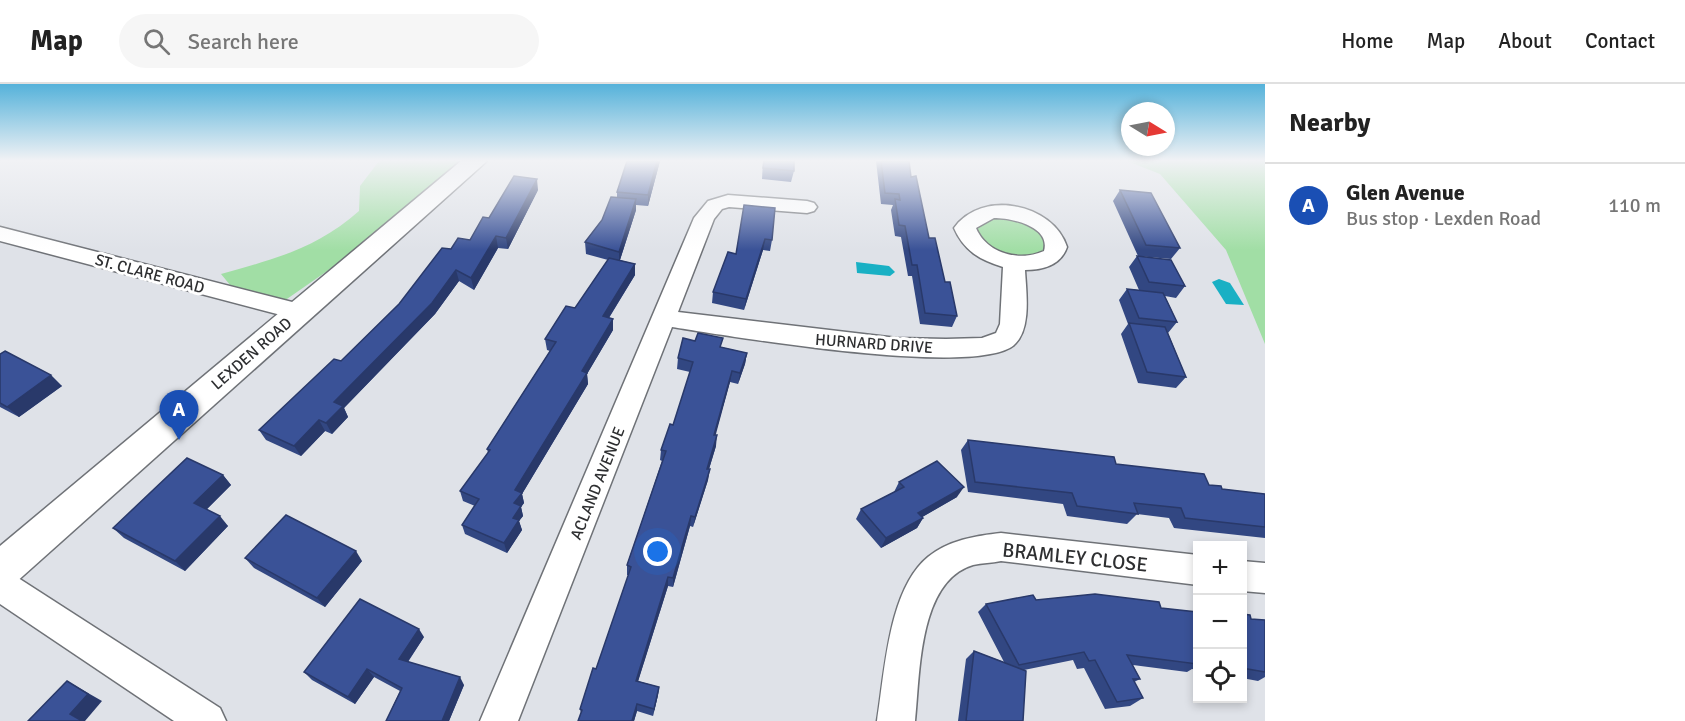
<!DOCTYPE html>
<html lang="en">
<head>
<meta charset="utf-8">
<style>
	body { margin:0; font-family:Signika,sans-serif; background:#f6f6f6; color:#222 }
	.controls { position:absolute; right:18px; bottom:18px; display:grid; overflow:hidden; border-radius:0px; box-shadow:0 3px 9px #0003 }
	.controls button { width:54px; height:54px; display:grid; place-items:center; padding:0; border:0; border-bottom:2px solid #e0e0e0; background:#fff; color:#222; font:30px sans-serif }
	.compass { position:absolute; left:1121px; top:18px; width:54px; height:54px; border-radius:50%; background:#fff; box-shadow:0 3px 9px #0003; rotate:100deg }
	.you { position:absolute; left:658px; top:468px; width:21px; height:21px; margin:-15px; border:4px solid #fff; border-radius:50%; background:#1a73e8; box-shadow:0 0 0 9px #1a73e833 }
	.badge { display:grid; place-items:center; width:39px; height:39px; border-radius:50%; background:#ea580c; color:#fff; font-size:20px; font-weight:700 }
	.pin { position:absolute; translate:-50% -50px; filter:drop-shadow(0 2px 3px #0008) }
	.pin::after { content:''; position:absolute; top:32px; width:21px; height:18px; background:inherit; clip-path:polygon(0 0,100% 0,50% 100%) }
	.list { margin:0; padding:0; list-style:none }
	h2 { display:flex; justify-content:space-between; align-items:center; height:78px; margin:0; padding:0 24px; font-size:26px }
	h2 small { font-size:20px; font-weight:400; color:#767676 }
	.list li { display:grid; grid-template-columns:39px 1fr auto; gap:18px; align-items:center; box-sizing:border-box; height:84px; padding:0 24px; border-top:2px solid #e0e0e0 }
	.list b { display:block; font-size:22px; white-space:nowrap }
	.list p { margin:0; font-size:20px; white-space:nowrap; color:#767676 }
	.list em { font-size:20px; font-style:normal; color:#767676 }
	.icon { flex:none; width:33px; height:33px; fill:none; stroke:currentColor; stroke-width:2; stroke-linecap:round; stroke-linejoin:round }
	.map { position:relative; flex:none; width:1265px; height:637px; overflow:hidden }
	header { display:flex; align-items:center; gap:36px; box-sizing:border-box; height:84px; padding:0 30px; background:#fff; border-bottom:2px solid #e0e0e0 }
	header strong { font-size:28px }
	nav { display:flex; gap:33px; margin-inline-start:auto; font-size:21px }
	.search { width:420px; height:54px; background:#f6f6f6; display:flex; align-items:center; gap:15px; box-sizing:border-box; padding:0 21px; border-radius:33px; color:#767676; font-size:22px }
	main { display:flex }
	aside { flex:1; background:#fff }
	.map>svg:first-child { display:block }
	.green { fill:#a1dea5 }
	.water { fill:#19b0c4 }
	.lines { fill:none; stroke-linecap:round; stroke-linejoin:round }
	.minor-casing { stroke:#6f7277; stroke-width:3 }
	.primary-casing { stroke:#6f7277; stroke-width:3 }
	.minor { fill:#fff; fill-rule:evenodd }
	.primary { fill:#fff; fill-rule:evenodd }
	.wall { fill:#324782 }
	.shaded-wall { fill:#29396a }
	.building { fill:#3a5297; stroke:#29396a; stroke-width:1.5 }
	.labels { text-anchor:middle; stroke-width:6; stroke-linejoin:round; paint-order:stroke }
	.street-label { font-size:16px; fill:#2e2f31; stroke:#fff }
	.near-street-label { font-size:20px; fill:#2e2f31; stroke:#fff }
</style>
</head>
<body>
<header>
<strong>Map</strong>
<div class="search"><svg class="icon" aria-label="search" viewBox="0 0 24 24"><circle cx="10" cy="10" r="6"/><path d="M15 15l6 6"/></svg>Search here</div>
<nav><a>Home</a><a>Map</a><a>About</a><a>Contact</a></nav>
</header>
<main>
<div class="map">
<svg width="1265" height="637" viewBox="0 0 1265 637">
	<rect width="100%" height="100%" fill="#dfe2e8"/>
	<!-- green -->
	<g class="green">
		<path d="M379,77h82l-115,97 -62,43 -49,-10 -14,-17c53,-15 95,-25 138,-63l1,-25z"/>
		<polygon points="1127,77 1265,77 1265,260 1226,166 1160,90"/>
		<polygon points="1003,131 1037,142 1050,163 1038,174 999,171 973,150 976,138"/>
	</g>
	<!-- water -->
	<g class="water">
		<polygon points="856,178 889,182 895,188 890,192 857,189"/>
		<polygon points="1219,195 1230,199 1244,221 1226,220 1212,198"/>
	</g>
	<g class="lines">
		<defs>
			<g id="minor">
				<path d="M728,111l79,6 7,2 3,4 -3,4 -7,2 -78,-6 -7,2 -8,10 -36,93 219,26 49,1 36,-1 14,-5 4,-9 3,-57c-23,-7 -39,-16 -49,-39 27,-39 99,-25 113,19 -6,18 -24,23 -42,23 1,21 7,59 -11,75 -39,33 -285,-9 -342,-18l-154,394h-38l214,-503 14,-17zM994,134c17,0 57,8 50,33 -24,11 -57,3 -68,-23z"/>
				<polygon points="0,143 300,220 308,222 312,228 308,234 300,236 0,157"/>
				<path d="M1001,449l197,22v30l-197,-24c-9,2 -19,2 -28,4 -55,16 -53,110 -58,156h-38c8,-48 11,-131 51,-164 21,-17 47,-21 73,-24z"/>
				<polygon points="1242,477 1265,479 1265,509 1242,507"/>
				<polygon points="0,486 12,490 220,624 226,637 174,637 0,520"/>
			</g>
			<polygon id="primary" points="461,77 487,77 14,500 0,505 0,462"/>
		</defs>
		<!-- minor casing -->
		<use href="#minor" class="minor-casing"/>
		<!-- primary casing -->
		<use href="#primary" class="primary-casing"/>
		<!-- minor -->
		<use href="#minor" class="minor"/>
		<!-- primary -->
		<use href="#primary" class="primary"/>
	</g>
	<!-- wall -->
	<g class="wall">
		<polygon points="660,77 648,122 636,121 636,126 620,176 635,180 635,191 609,234 613,246 587,290 588,300 522,410 524,419 521,423 523,432 519,437 522,446 507,469 465,450 462,441 475,422 463,417 460,407 488,369 487,365 550,267 547,266 545,255 575,224 608,176 586,170 585,158 602,136 617,113 617,108"/>
		<polygon points="763,77 794,77 794,87 791,98 762,95"/>
		<polygon points="876,77 909,77 911,93 929,154 957,232 952,243 920,240 912,192 908,192 901,153 895,152 891,126 893,121 881,120"/>
		<polygon points="538,106 508,165 498,164 474,206 459,197 435,230 344,324 348,333 332,350 325,347 301,372 266,356 259,346 341,277 399,220 451,165 470,156 489,134"/>
		<polygon points="1120,106 1180,164 1171,175 1138,172 1113,117"/>
		<polygon points="744,121 772,156 770,167 763,166 744,226 712,219 713,208 736,170"/>
		<polygon points="1137,172 1185,202 1176,214 1165,212 1177,238 1168,249 1186,293 1176,304 1138,299 1121,250 1128,240 1119,216 1127,205 1139,206 1129,183"/>
		<polygon points="721,263 747,269 745,280 738,300 730,298 715,351 716,362 709,385 708,396 693,443 690,442 673,503 668,502 638,597 659,603 658,611 653,632 637,627 634,637 578,637 581,629 580,625 596,585 629,491 627,491 627,481 662,377 660,376 661,366 673,341 690,288 677,285 678,274"/>
		<polygon points="0,270 62,302 19,333 0,323"/>
		<polygon points="968,356 1116,380 1209,401 1222,405 1265,410 1265,454 1174,444 1169,434 1137,430 1127,440 1067,432 1063,420 968,408 961,366"/>
		<polygon points="223,391 231,401 207,425 228,442 185,487 124,454 113,444"/>
		<polygon points="899,398 957,413 922,433 923,434 917,444 881,464 856,435 861,425 894,408"/>
		<polygon points="245,474 362,477 325,523 254,484"/>
		<polygon points="1036,516 1161,524 1197,528 1197,586 1192,585 1187,588 1133,581 1140,595 1134,598 1143,614 1130,622 1105,625 1084,584 1077,585 1073,576 1024,586 1023,637 958,637 966,575 974,567 1004,578 978,528 986,520"/>
		<polygon points="1242,530 1251,535 1265,536 1265,593 1258,597 1242,594"/>
		<polygon points="424,553 408,578 464,601 449,637 386,637 400,607 374,593 355,620 312,596 304,588"/>
	</g>
	<!-- shaded-wall -->
	<g class="shaded-wall">
		<polygon points="657,77 660,77 648,122 648,111"/>
		<polygon points="537,95 538,106 508,165 506,154"/>
		<polygon points="636,115 636,126 619,179 619,168"/>
		<polygon points="496,152 498,164 474,206 471,194"/>
		<polygon points="765,155 763,166 744,226 746,215"/>
		<polygon points="635,180 635,191 603,243 603,232"/>
		<polygon points="456,186 459,197 435,230 344,324 348,333 332,350 326,339 334,318"/>
		<polygon points="613,235 613,246 587,290 588,300 522,410 524,419 521,423 523,432 519,437 522,446 507,469 504,459 513,434 515,406 582,287"/>
		<polygon points="747,269 745,280 738,300 740,289"/>
		<polygon points="732,287 730,298 713,361 714,351"/>
		<polygon points="51,291 62,302 19,333 7,323"/>
		<polygon points="319,336 325,347 301,372 294,362"/>
		<polygon points="717,351 716,362 706,395 707,385"/>
		<polygon points="710,385 708,396 693,443 695,433"/>
		<polygon points="223,391 231,401 203,429 194,419"/>
		<polygon points="964,403 957,413 912,439 918,429"/>
		<polygon points="220,432 228,442 185,487 175,477"/>
		<polygon points="691,432 690,442 673,503 673,494"/>
		<polygon points="923,434 917,444 881,464 886,454"/>
		<polygon points="356,467 362,477 325,523 317,514"/>
		<polygon points="668,493 668,502 636,604 636,597"/>
		<polygon points="419,545 424,553 404,583 399,575"/>
		<polygon points="367,585 374,593 355,620 348,613"/>
		<polygon points="460,593 464,601 449,637 442,637"/>
		<polygon points="67,597 102,617 85,637 82,637 70,630"/>
		<polygon points="659,603 658,611 653,632 654,625"/>
		<polygon points="637,620 637,627 634,637 632,637"/>
	</g>
	<!-- building -->
	<g class="building">
		<polygon points="627,77 657,77 648,111 617,108"/>
		<polygon points="764,77 794,77 794,87 763,84"/>
		<polygon points="881,77 909,77 911,93 916,92 929,154 935,154 945,198 950,198 957,232 925,229 917,181 912,181 905,142 899,141 895,115 900,116 899,110 885,109"/>
		<polygon points="514,92 537,95 506,154 496,152 471,194 456,186 432,219 334,318 343,322 326,339 319,336 294,362 259,346 334,275 341,277 399,220 442,164 451,165 458,154 470,156 483,133 489,134"/>
		<polygon points="1120,106 1151,109 1180,164 1146,161"/>
		<polygon points="611,113 636,115 619,168 585,158 602,136"/>
		<polygon points="744,121 775,124 772,156 765,155 746,215 713,208 728,168 736,170"/>
		<polygon points="1137,172 1171,176 1185,202 1149,198"/>
		<polygon points="609,174 635,180 603,232 613,235 582,287 587,289 515,406 522,409 514,419 521,422 513,434 519,436 504,459 462,441 479,415 460,407 490,366 487,365 556,258 545,255 566,222 575,224"/>
		<polygon points="1127,205 1163,209 1177,238 1139,234"/>
		<polygon points="1129,239 1165,243 1186,293 1147,288"/>
		<polygon points="698,249 723,254 720,263 747,269 740,289 732,287 714,351 717,351 707,385 710,385 695,433 691,432 673,494 668,493 636,597 659,603 654,625 637,620 632,637 578,637 582,626 580,625 593,584 596,585 631,483 627,481 666,367 661,366 670,340 673,341 693,278 678,274 683,254 695,257"/>
		<polygon points="5,267 51,291 7,323 0,319 0,270"/>
		<polygon points="968,356 1114,373 1116,380 1204,390 1209,401 1221,402 1222,405 1265,410 1265,443 1185,434 1181,424 1134,419 1138,430 1077,422 1072,409 975,398"/>
		<polygon points="187,374 223,391 194,419 220,432 175,477 113,444"/>
		<polygon points="937,377 964,403 918,429 923,434 886,454 861,425 904,403 899,398"/>
		<polygon points="286,431 356,467 317,514 245,474"/>
		<polygon points="1095,510 1159,518 1161,524 1197,528 1197,580 1127,571 1140,595 1133,595 1143,614 1117,618 1095,576 1089,577 1084,568 1019,581 986,520 1033,511 1036,516"/>
		<polygon points="360,515 419,545 399,575 460,593 442,637 386,637 402,604 367,585 348,613 304,588"/>
		<polygon points="1242,530 1250,531 1251,535 1265,536 1265,588 1242,584"/>
		<polygon points="974,567 1026,587 1023,637 966,637"/>
		<polygon points="67,597 88,610 70,630 82,637 28,637"/>
	</g>
	<!-- sky -->
	<linearGradient id="sky" x2="0" y2="1"><stop stop-color="#55b2da"/><stop offset="0.46" stop-color="#f1f2f5"/><stop offset="1" stop-color="#f1f2f5" stop-opacity="0"/></linearGradient>
	<rect width="1265" height="166" fill="url(#sky)"/>
	<g class="labels">
		<!-- street labels -->
		<g class="street-label">
			<text transform="translate(150 189) rotate(15)" y="6">ST. CLARE ROAD</text>
			<text transform="translate(874 259) rotate(4)" y="6">HURNARD DRIVE</text>
			<text transform="translate(251 269) rotate(-41)" y="6">LEXDEN ROAD</text>
			<text transform="translate(597 399) rotate(-68)" y="6">ACLAND AVENUE</text>
		</g>
		<!-- near-street labels -->
		<g class="near-street-label">
			<text transform="translate(1075 473) rotate(6)" y="7">BRAMLEY CLOSE</text>
		</g>
	</g>
</svg>
<div class="controls">
<button>+</button>
<button>−</button>
<button><svg class="icon" aria-label="locate" viewBox="0 0 24 24"><circle cx="12" cy="12" r="6"/><path d="M12 2v4M12 18v4M2 12h4M18 12h4"/></svg></button>
</div>
<svg class="compass" viewBox="-18 -18 36 36"><path d="M0-13l5 13h-10z" fill="#e53935"/><path d="M0 13l5-13h-10z" fill="#767676"/></svg>
<div class="you"></div>
<div class="pin badge" style="left:179px;top:356px;background:#1a4fb4">A</div>
</div>
<aside>
<h2>Nearby<small></small></h2>
<ul class="list">
<li><span class="badge" style="background:#1a4fb4">A</span><div><b>Glen Avenue</b><p>Bus stop · Lexden Road</p></div><em>110 m</em></li>
</ul>
</aside>
</main>
</body>
</html>
